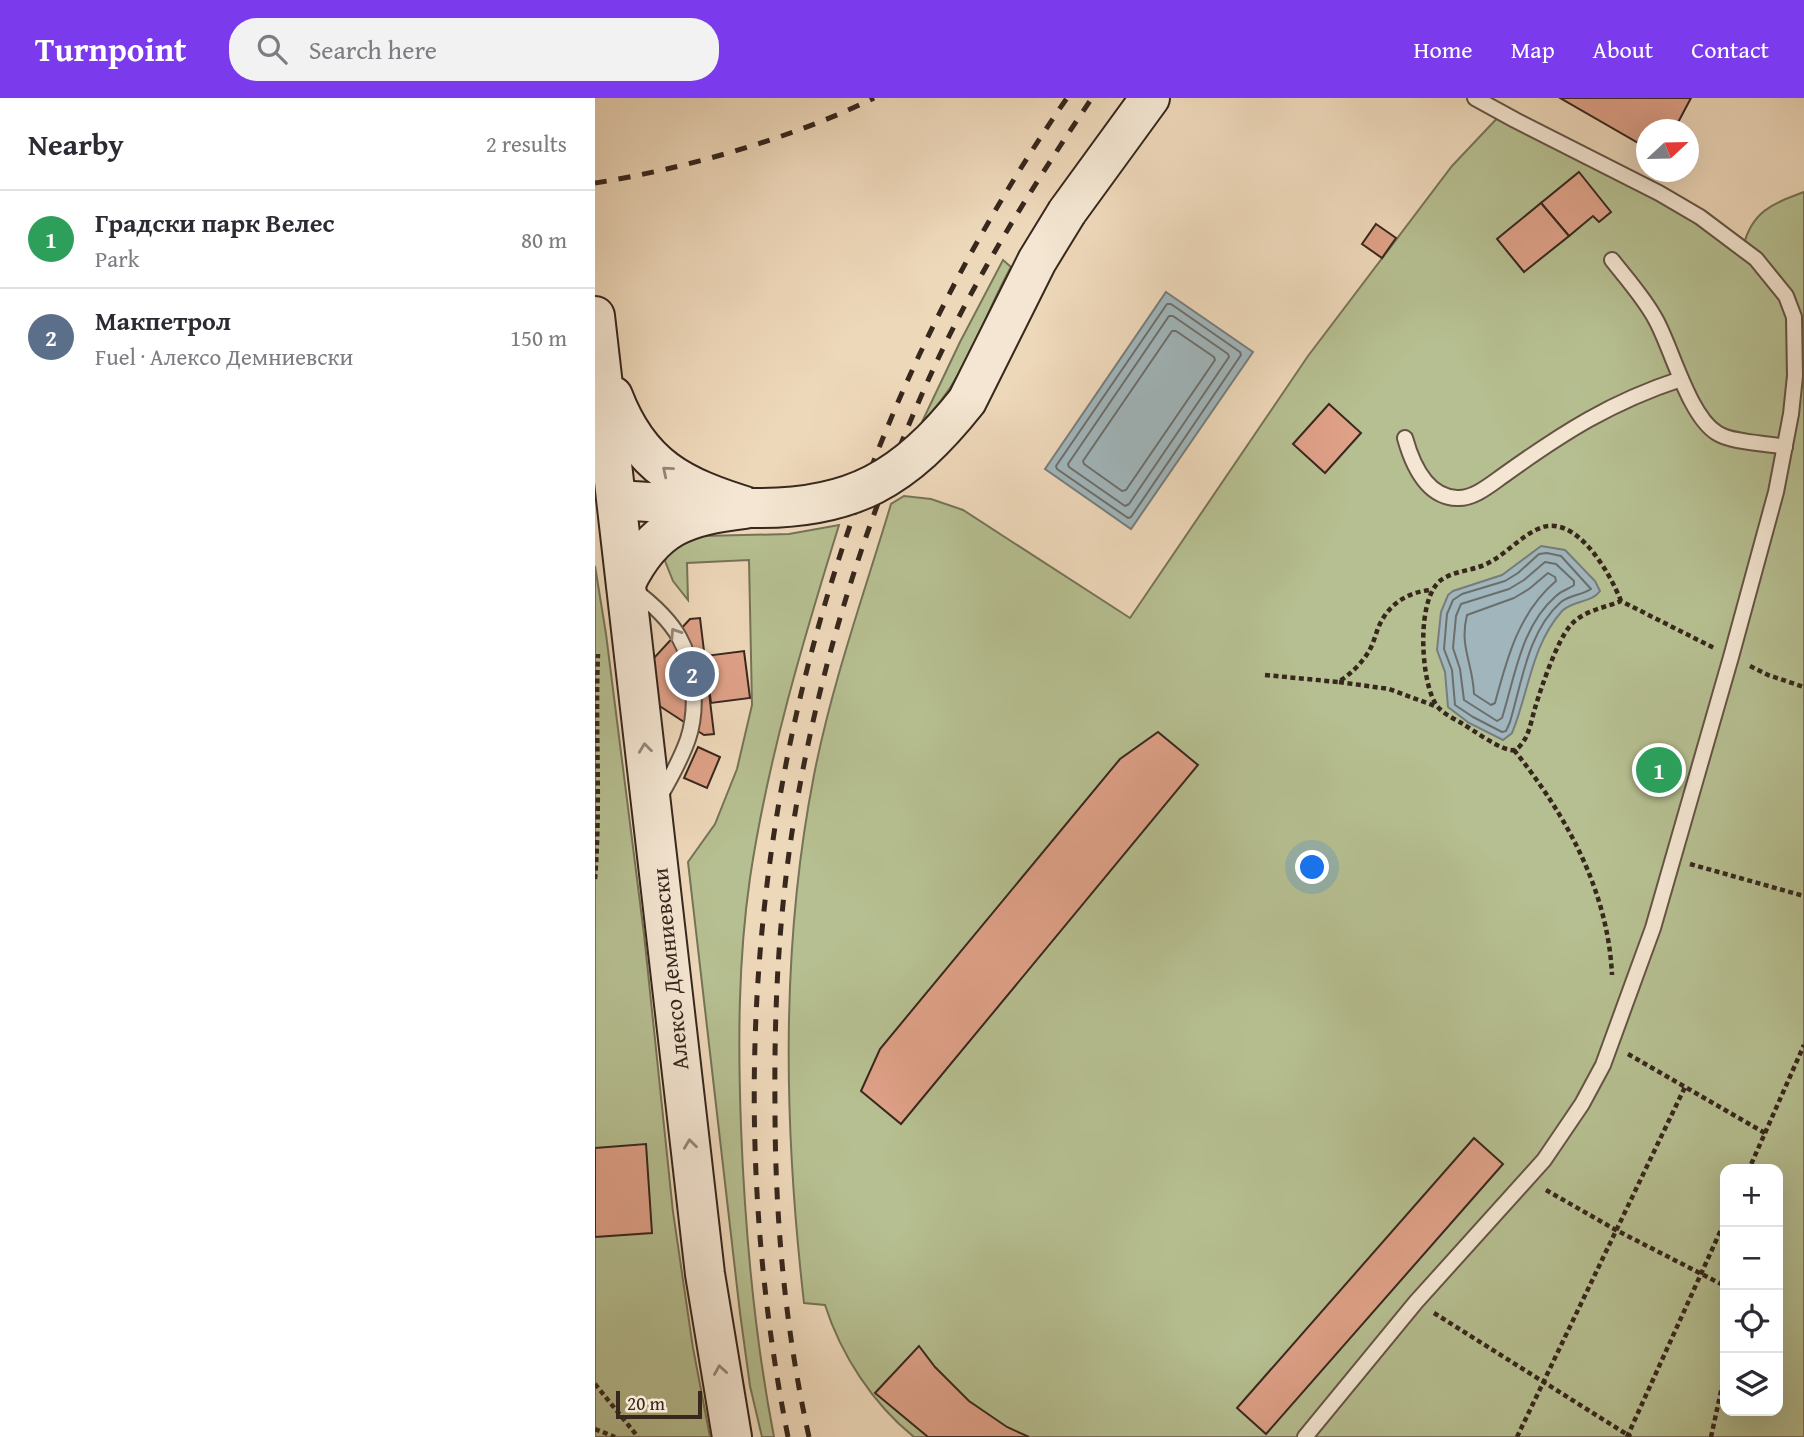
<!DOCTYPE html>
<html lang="en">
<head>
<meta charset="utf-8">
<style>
	body { margin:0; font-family:"Gentium Book Plus",serif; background:#f2f2f3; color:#2b2b33 }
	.controls { position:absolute; right:21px; bottom:21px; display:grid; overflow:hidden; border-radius:14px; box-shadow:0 7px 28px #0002 }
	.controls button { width:63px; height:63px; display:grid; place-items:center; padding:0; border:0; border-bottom:2px solid #e1e1e2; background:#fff; color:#2b2b33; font:35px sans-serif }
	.compass { position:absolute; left:1041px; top:21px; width:63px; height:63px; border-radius:50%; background:#fff; box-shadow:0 7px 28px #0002; rotate:68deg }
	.scale { position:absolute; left:21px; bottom:18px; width:86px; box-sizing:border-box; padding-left:7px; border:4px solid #37271d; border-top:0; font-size:19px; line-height:24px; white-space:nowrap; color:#37271d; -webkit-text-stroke:5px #f4e6d2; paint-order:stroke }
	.you { position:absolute; left:718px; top:770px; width:24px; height:24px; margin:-18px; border:5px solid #fff; border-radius:50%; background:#1a73e8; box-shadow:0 0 0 10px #1a73e833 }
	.badge { display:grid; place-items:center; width:46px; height:46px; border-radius:50%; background:#7c3aed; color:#fff; font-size:23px; font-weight:700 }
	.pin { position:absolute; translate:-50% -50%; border:4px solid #fff; box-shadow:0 2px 7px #0006 }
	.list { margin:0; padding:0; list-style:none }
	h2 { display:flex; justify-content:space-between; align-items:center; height:91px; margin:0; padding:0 28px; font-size:30px }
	h2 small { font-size:23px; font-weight:400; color:#7c7c81 }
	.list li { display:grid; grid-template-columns:46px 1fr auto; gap:21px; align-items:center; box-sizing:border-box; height:98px; padding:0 28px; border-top:2px solid #e1e1e2 }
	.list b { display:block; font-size:26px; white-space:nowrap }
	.list p { margin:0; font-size:23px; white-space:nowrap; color:#7c7c81 }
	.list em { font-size:23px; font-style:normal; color:#7c7c81 }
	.icon { flex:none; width:38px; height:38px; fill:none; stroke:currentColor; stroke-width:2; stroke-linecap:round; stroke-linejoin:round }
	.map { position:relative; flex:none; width:1209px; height:1339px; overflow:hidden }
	header { display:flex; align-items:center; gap:42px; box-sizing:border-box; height:98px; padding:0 35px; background:#7c3aed; color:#fff }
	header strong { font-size:33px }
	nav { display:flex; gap:38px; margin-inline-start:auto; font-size:24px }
	.search { width:490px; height:63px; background:#f2f2f3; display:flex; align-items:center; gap:18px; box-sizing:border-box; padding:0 24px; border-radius:28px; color:#7c7c81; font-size:26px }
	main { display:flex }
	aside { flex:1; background:#fff }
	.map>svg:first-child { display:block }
	.green { fill:#b6bf91; stroke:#767357; stroke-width:2; fill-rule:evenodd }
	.water { fill:#a0b6bc; stroke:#767d7c; stroke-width:2 }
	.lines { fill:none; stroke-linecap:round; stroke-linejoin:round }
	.shore { stroke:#6c6e6c; stroke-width:2 }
	.building { fill:#dfa188; stroke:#37271d; stroke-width:2 }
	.service-casing { stroke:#655344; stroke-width:18 }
	.secondary-casing { stroke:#37271d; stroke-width:42 }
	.path { stroke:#37271d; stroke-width:4.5; stroke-dasharray:5 3.5; stroke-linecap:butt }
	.service { stroke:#f4e6d2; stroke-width:14 }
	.secondary { stroke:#f4e6d2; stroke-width:38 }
	.rail { stroke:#37271d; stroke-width:5; stroke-dasharray:12 12; stroke-linecap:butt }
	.secondary-bridge-casing { stroke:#37271d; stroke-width:42; stroke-linecap:butt }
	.secondary-bridge { stroke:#f4e6d2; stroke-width:38 }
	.oneway { stroke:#968678 }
	.labels { text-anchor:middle; stroke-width:7; stroke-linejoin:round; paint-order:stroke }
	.street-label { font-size:23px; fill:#37271d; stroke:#f4e6d2 }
</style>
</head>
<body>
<header>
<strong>Turnpoint</strong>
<div class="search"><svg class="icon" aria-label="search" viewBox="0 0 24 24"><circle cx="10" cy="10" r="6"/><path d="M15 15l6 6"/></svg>Search here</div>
<nav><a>Home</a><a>Map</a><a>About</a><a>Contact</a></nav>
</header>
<main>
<aside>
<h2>Nearby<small>2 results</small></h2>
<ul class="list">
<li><span class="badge" style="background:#2e9e5b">1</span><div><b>Градски парк Велес</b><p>Park</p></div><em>80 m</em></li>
<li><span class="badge" style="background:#5c6f8a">2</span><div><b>Макпетрол</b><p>Fuel · Алексо Демниевски</p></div><em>150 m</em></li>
</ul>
</aside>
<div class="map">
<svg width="1209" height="1339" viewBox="0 0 1209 1339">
	<rect width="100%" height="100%" fill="#eed8ba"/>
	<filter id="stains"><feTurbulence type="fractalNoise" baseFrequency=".00286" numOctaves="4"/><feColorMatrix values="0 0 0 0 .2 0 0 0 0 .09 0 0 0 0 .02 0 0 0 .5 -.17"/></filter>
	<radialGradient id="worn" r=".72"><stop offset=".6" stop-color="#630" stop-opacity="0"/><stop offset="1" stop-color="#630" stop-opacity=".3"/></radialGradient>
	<!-- green -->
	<g class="green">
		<path d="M907,15l241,134c9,-36 29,-43 61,-55v1245h-890c-41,-33 -73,-82 -89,-132l-21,-2c-20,-175 -24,-354 10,-528 18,-92 50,-181 77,-271l13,-8 27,3 32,11 167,108 178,-262 144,-190zM1130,1071h53v242h-53z"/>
		<path d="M408,162l8,7c-29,52 -45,113 -89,155l38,-80z"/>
		<path d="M244,427c-36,116 -71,233 -89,353 -12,83 -12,166 -9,249 4,104 13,207 33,310h-12l-12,-51 -10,-73 -52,-451 27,-38 22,-55 15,-64 -3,-145 -62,3 1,37 -15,-19 -8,-20c5,-15 24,-21 38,-25l86,-2z"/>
		<polygon points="0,468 11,536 49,836 78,1114 98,1250 115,1339 0,1339"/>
	</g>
	<!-- water -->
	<g class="water">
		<polygon points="571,194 658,254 536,431 450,371"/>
		<path d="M946,448l24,4 30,31 5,10c-8,12 -27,9 -38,20 -31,35 -33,81 -50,122l-9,7 -34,-17 -21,-16 -3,-35 -8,-22 4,-38 7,-17 5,-4 49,-16z"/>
	</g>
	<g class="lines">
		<!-- shore -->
		<g class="shore">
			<polygon points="572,206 576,206 645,254 646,257 536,419 533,420 462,371 461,368"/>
			<polygon points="574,218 578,218 633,256 634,259 534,406 530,408 474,369 473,366"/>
			<polygon points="577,233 581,233 619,259 620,262 531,392 527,393 489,366 488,363"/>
			<path d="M952,455l14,3 30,33c-9,6 -21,6 -30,13 -33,29 -39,80 -51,120l-4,9 -4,1 -29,-15 -18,-12 -3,-35 -8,-21 3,-35 6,-14 9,-6 43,-13 13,-8 21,-19z"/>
			<path d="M950,464l11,2 18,17v4c-5,4 -13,6 -18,11 -35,30 -41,81 -54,122l-5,3 -33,-21 -4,-31 -7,-21 3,-32 5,-12 48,-15 15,-9z"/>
			<path d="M953,475l7,4 1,4c-37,31 -49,77 -61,122l-4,2 -17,-11c-1,-31 -15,-47 -7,-79l47,-17 15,-9z"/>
		</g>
	</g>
	<!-- building -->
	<g class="building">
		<polygon points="965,0 1096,0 1079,32 1052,32 1052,50"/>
		<polygon points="984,74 1016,114 1004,124 998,118 974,138 946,105"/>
		<polygon points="946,105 974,138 929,174 902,141"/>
		<polygon points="781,126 801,140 787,160 767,146"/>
		<polygon points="734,306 766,335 730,375 698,346"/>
		<polygon points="105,520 119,636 109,637 63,607 58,561 95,521"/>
		<polygon points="149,553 155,600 116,605 110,558"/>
		<polygon points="563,634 603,667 306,1026 266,993 285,951 525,661"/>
		<polygon points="103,649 125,659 112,690 89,680"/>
		<polygon points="879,1040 908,1066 671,1336 642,1310"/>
		<polygon points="51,1046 57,1135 0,1139 0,1050"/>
		<polygon points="324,1248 340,1269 374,1303 412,1329 434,1339 333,1339 280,1295"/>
	</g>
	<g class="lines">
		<defs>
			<g id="service">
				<path d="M1017,162c15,19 33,39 44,60 16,29 33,96 61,113 15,10 50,10 68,14"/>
				<path d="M810,340c7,25 21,59 52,60 17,1 34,-14 47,-23 60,-43 107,-73 177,-96"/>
				<path d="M39,492c17,13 35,29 45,47 16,28 19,72 9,102 -7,20 -18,40 -29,59"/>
				<polyline points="710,1339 821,1204 949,1062 987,1006 1008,967 1058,830 1136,559 1181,394 1196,316 1200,278 1199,219 1191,198 1161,161 1105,119 1064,95 920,22 880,0"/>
			</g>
			<g id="secondary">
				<polyline points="472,114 555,0"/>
				<polyline points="0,218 110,1176 137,1339"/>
				<path d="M18,298c27,71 69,91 138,112"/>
				<polyline points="22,402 118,408"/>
				<path d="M31,485c28,-57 59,-67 119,-74"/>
			</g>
		</defs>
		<!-- service casing -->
		<use href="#service" class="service-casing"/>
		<!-- secondary casing -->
		<use href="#secondary" class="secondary-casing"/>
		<!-- path -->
		<g class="path">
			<path d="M1026,503c-11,-28 -46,-90 -83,-72 -18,8 -31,24 -48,33 -15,9 -35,8 -49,18 -25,19 -20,96 -7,121 5,11 19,17 29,23 10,6 40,28 51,26 5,-1 9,-8 11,-11 5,-9 7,-21 10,-31 6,-20 22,-67 35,-82 12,-15 34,-18 51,-25l93,47"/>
			<polyline points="1155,568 1173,577 1209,589"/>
			<path d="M670,577l73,7c12,-7 24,-19 31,-31 6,-10 7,-21 13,-31 10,-18 29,-29 50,-30"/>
			<polyline points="744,584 794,591 840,608"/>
			<path d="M919,652c52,65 94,140 98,225"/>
			<polyline points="1095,766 1209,798"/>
			<path d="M0,781c6,-75 0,-150 3,-225"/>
			<polyline points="1033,956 1170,1035 1154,1071"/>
			<polyline points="1170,1035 1209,947"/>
			<polyline points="951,1092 1021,1132 1130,1188"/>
			<polyline points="839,1215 1036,1339"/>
			<polyline points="0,1286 43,1339"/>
			<polyline points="0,1331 20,1339"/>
			<polyline points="922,1339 1090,989"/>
			<polyline points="1032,1339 1130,1123"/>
			<polyline points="1116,1339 1130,1275"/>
		</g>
		<!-- service -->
		<use href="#service" class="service"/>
		<!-- secondary -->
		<use href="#secondary" class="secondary"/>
		<!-- rail -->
		<g class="rail">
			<path d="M0,85c89,-14 198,-45 279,-85"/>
			<path d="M193,1339c-93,-468 8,-947 279,-1339"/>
			<path d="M214,1339c-24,-108 -34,-219 -34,-330 -1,-90 3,-180 16,-268 23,-156 71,-310 135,-454 45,-101 104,-195 166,-287"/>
		</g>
		<defs>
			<path id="secondary-bridge" d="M156,410c101,2 154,-29 216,-107l70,-140 30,-49"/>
		</defs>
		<!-- secondary-bridge casing -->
		<use href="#secondary-bridge" class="secondary-bridge-casing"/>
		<!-- secondary-bridge -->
		<use href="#secondary-bridge" class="secondary-bridge"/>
	</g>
	<!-- one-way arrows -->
	<defs><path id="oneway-chevron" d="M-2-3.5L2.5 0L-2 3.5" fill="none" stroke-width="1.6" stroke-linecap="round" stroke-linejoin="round" transform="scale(1.75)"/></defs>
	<g class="oneway">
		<use href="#oneway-chevron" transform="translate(72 373) rotate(-140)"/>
		<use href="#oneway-chevron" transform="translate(80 535) rotate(-123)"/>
		<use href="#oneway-chevron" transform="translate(50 650) rotate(-97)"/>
		<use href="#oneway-chevron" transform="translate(95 1046) rotate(-97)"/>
		<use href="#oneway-chevron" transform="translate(125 1272) rotate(-99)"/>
	</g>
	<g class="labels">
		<!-- street labels -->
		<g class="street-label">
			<text transform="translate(75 871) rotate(-96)" y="8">Алексо Демниевски</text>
		</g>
	</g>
	<rect width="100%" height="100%" filter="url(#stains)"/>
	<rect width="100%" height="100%" fill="url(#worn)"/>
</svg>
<div class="controls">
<button>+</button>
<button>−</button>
<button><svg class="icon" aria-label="locate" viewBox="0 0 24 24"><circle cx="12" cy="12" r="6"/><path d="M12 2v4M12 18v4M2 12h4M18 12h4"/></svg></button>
<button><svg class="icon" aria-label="layers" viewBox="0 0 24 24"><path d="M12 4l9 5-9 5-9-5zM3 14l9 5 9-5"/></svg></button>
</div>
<svg class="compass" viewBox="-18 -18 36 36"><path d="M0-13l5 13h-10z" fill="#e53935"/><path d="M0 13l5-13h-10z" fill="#7c7c81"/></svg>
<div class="scale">20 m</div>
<div class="you"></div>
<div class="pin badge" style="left:1064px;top:672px;background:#2e9e5b">1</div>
<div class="pin badge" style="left:97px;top:576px;background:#5c6f8a">2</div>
</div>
</main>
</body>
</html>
